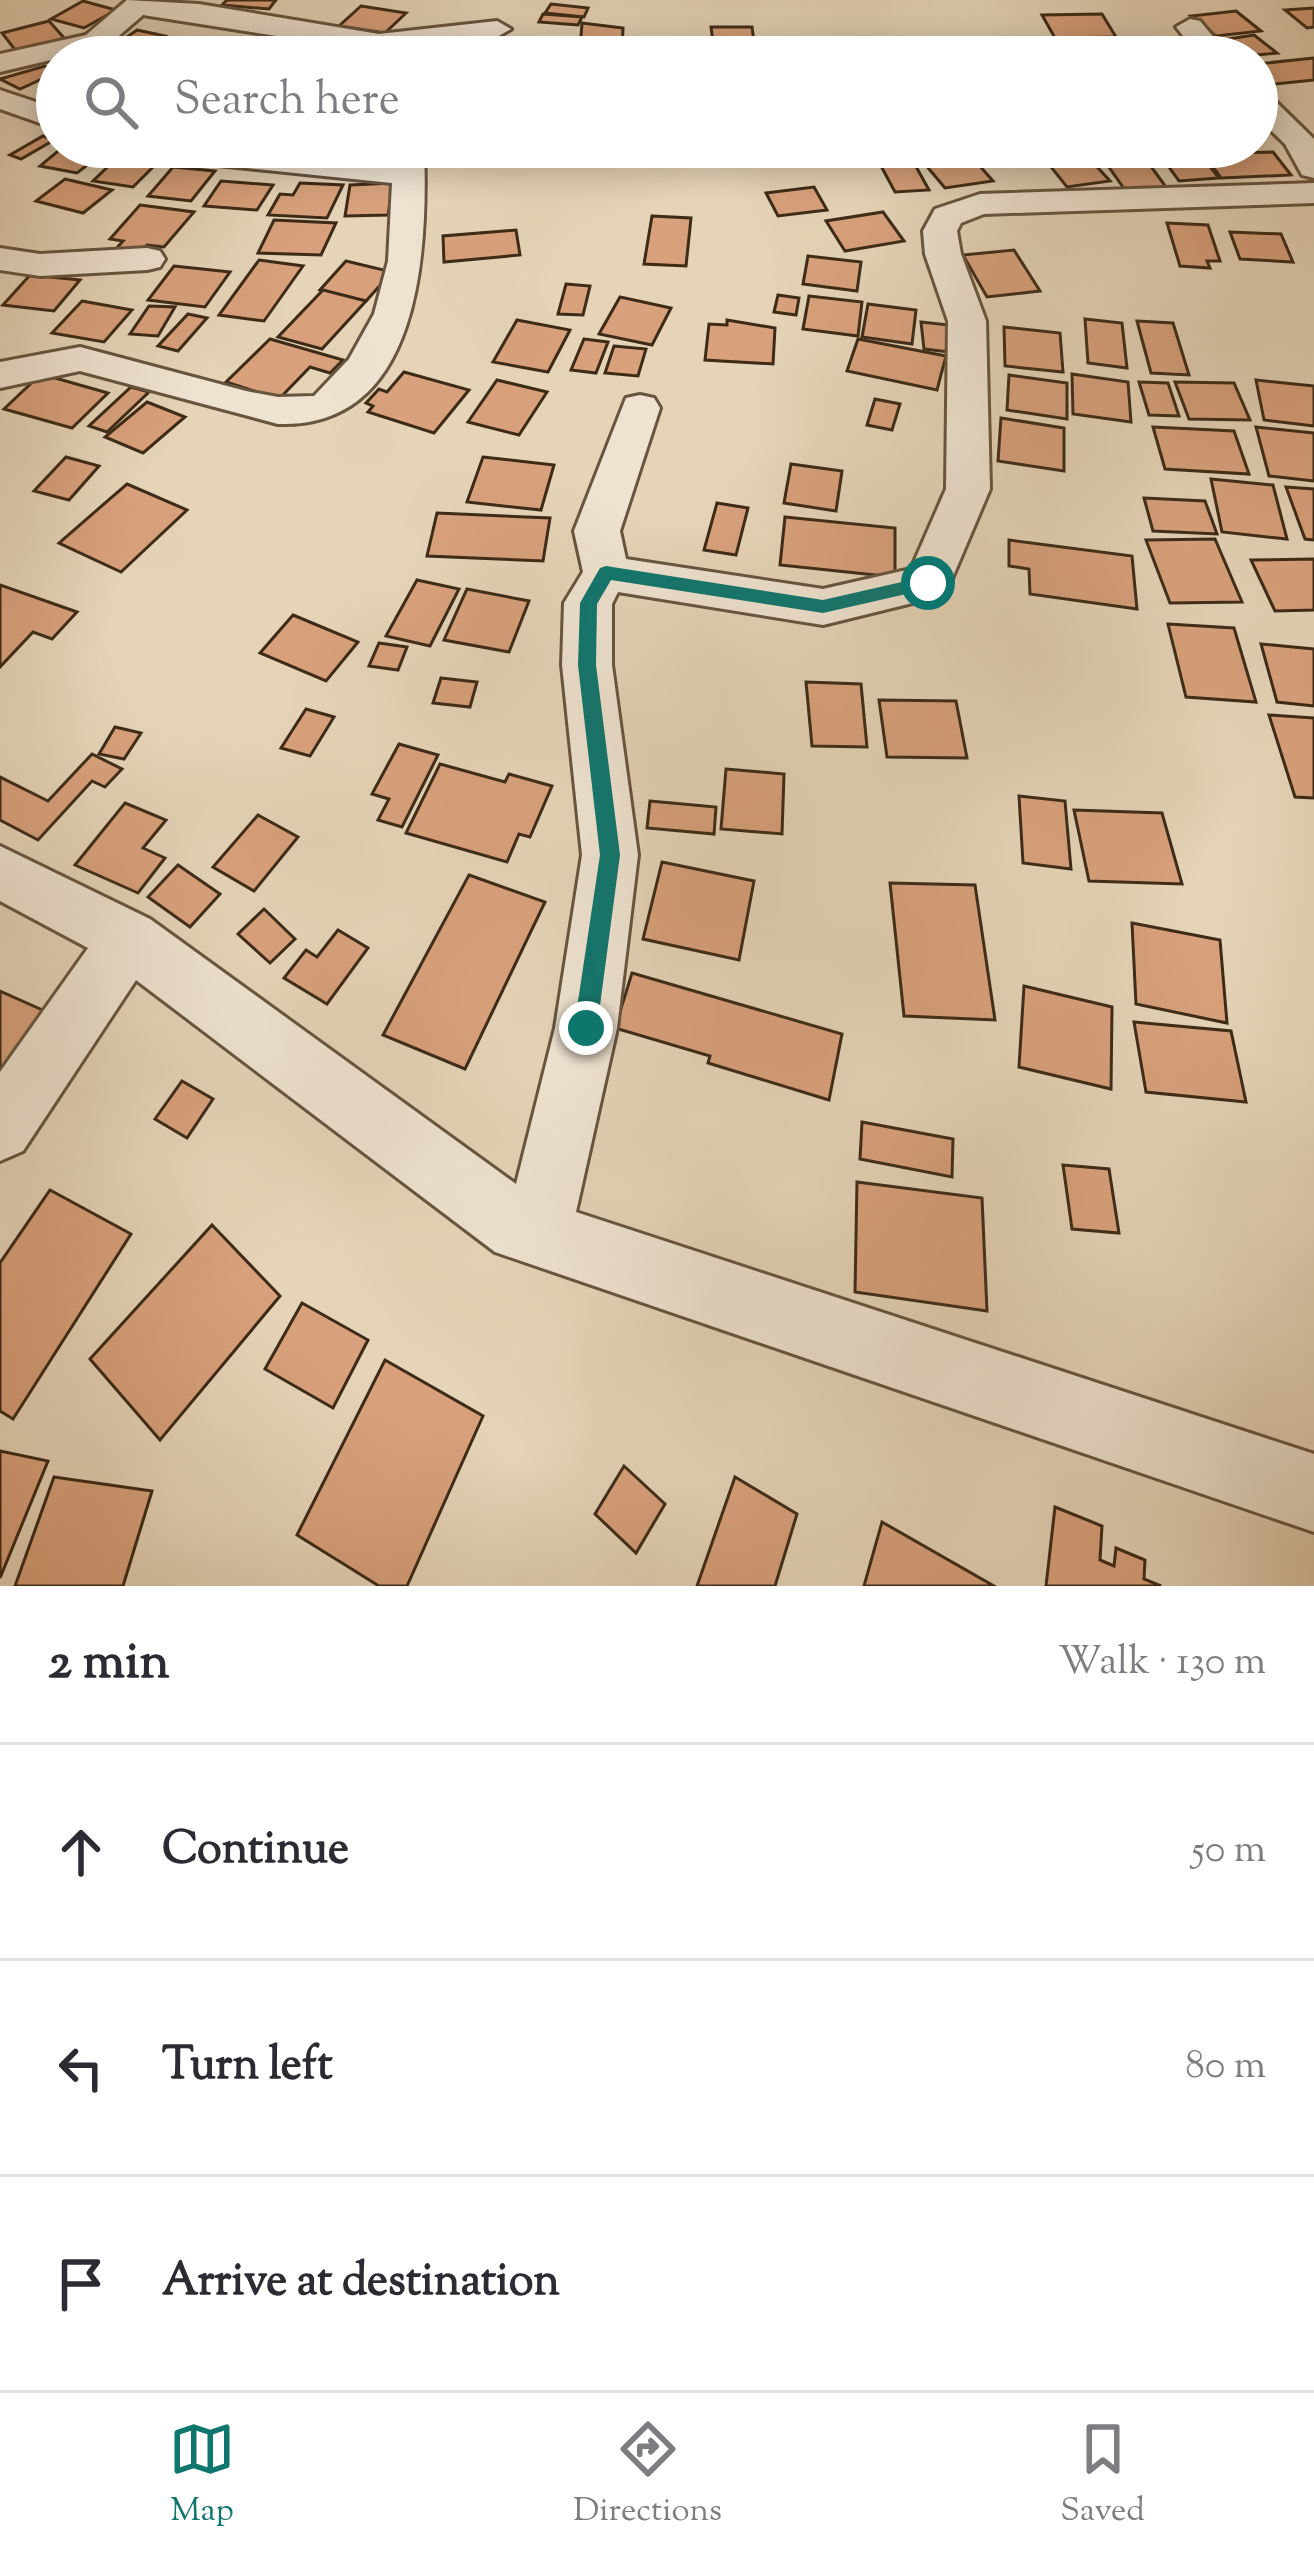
<!DOCTYPE html>
<html lang="en">
<head>
<meta charset="utf-8">
<style>
	body { margin:0; font-family:"Sorts Mill Goudy",serif; background:#f7f7f7; color:#2b2b33 }
	.stop { position:absolute; width:36px; height:36px; margin:-27px; border:9px solid #0f766e; border-radius:50%; background:#fff }
	.stop.end { background:#0f766e; border-color:#fff; box-shadow:0 3px 12px #0008 }
	.list { margin:0; padding:0; list-style:none }
	h2 { display:flex; justify-content:space-between; align-items:center; height:156px; margin:0; padding:0 48px; font-size:51px }
	h2 small { font-size:39px; font-weight:400; color:#7c7c81 }
	.list li { display:grid; grid-template-columns:78px 1fr auto; gap:36px; align-items:center; box-sizing:border-box; height:216px; padding:0 48px; border-top:3px solid #e1e1e2 }
	.list b { display:block; font-size:45px; white-space:nowrap }
	.list em { font-size:39px; font-style:normal; color:#7c7c81 }
	.icon { flex:none; width:66px; height:66px; fill:none; stroke:currentColor; stroke-width:2; stroke-linecap:round; stroke-linejoin:round }
	.map { position:relative; flex:none; width:1314px; height:1586px; overflow:hidden }
	.search { position:absolute; background:#fff; box-shadow:0 6px 30px #0003; left:36px; right:36px; top:36px; height:132px; display:flex; align-items:center; gap:30px; box-sizing:border-box; padding:0 42px; border-radius:66px; color:#7c7c81; font-size:45px }
	.sheet { height:804px; background:#fff }
	nav { display:flex; justify-content:space-around; align-items:center; box-sizing:border-box; height:168px; border-top:3px solid #e1e1e2; background:#fff; font-size:33px; color:#7c7c81 }
	nav a { display:grid; justify-items:center; gap:6px }
	nav .on { color:#0f766e }
	.map>svg:first-child { display:block }
	.building { fill:#d8a17c; stroke:#3d2b17; stroke-width:3 }
	.lines { fill:none; stroke-linecap:round; stroke-linejoin:round }
	.minor-casing { stroke:#67553f; stroke-width:6 }
	.minor { fill:#eee3d1; fill-rule:evenodd }
	.route { fill:#0f766e }
</style>
</head>
<body>
<div class="map">
<svg width="1314" height="1586" viewBox="0 0 1314 1586">
	<rect width="100%" height="100%" fill="#e5d4b8"/>
	<filter id="stains"><feTurbulence type="fractalNoise" baseFrequency=".00167" numOctaves="4"/><feColorMatrix values="0 0 0 0 .2 0 0 0 0 .09 0 0 0 0 .02 0 0 0 .5 -.17"/></filter>
	<radialGradient id="worn" r=".72"><stop offset=".6" stop-color="#630" stop-opacity="0"/><stop offset="1" stop-color="#630" stop-opacity=".3"/></radialGradient>
	<!-- building -->
	<g class="building">
		<polygon points="227,0 276,0 269,9 222,5"/>
		<polygon points="83,1 116,10 84,28 51,19"/>
		<polygon points="551,4 588,8 584,17 545,13"/>
		<polygon points="361,6 406,13 385,33 339,26"/>
		<polygon points="1314,8 1314,27 1307,28 1285,10"/>
		<polygon points="1236,11 1261,31 1216,36 1191,16"/>
		<polygon points="543,14 582,17 578,25 539,22"/>
		<polygon points="1102,14 1116,37 1055,38 1042,15"/>
		<polygon points="49,21 66,40 16,51 2,33"/>
		<polygon points="582,23 623,28 622,52 580,49"/>
		<polygon points="711,27 752,27 754,42 713,42"/>
		<polygon points="137,30 165,36 137,56 108,50"/>
		<polygon points="1254,35 1277,53 1235,57 1215,41"/>
		<polygon points="171,39 204,46 188,57 144,57"/>
		<polygon points="1174,43 1183,57 1159,57 1150,44"/>
		<polygon points="225,45 266,53 208,57"/>
		<polygon points="777,50 856,51 857,57 778,57"/>
		<polygon points="1314,58 1314,80 1266,85 1257,77 1257,64"/>
		<polygon points="45,66 57,72 20,89 0,79"/>
		<polygon points="43,136 54,140 21,159 10,155"/>
		<polygon points="63,147 89,147 107,150 77,173 40,166"/>
		<polygon points="279,147 333,147 332,153 277,155"/>
		<polygon points="1273,152 1291,175 1221,178 1204,154"/>
		<polygon points="1200,154 1219,178 1179,181 1161,156"/>
		<polygon points="120,155 159,161 133,187 93,181"/>
		<polygon points="971,156 993,181 945,188 924,163"/>
		<polygon points="1088,157 1110,181 1067,187 1047,162"/>
		<polygon points="1144,157 1166,187 1125,190 1104,160"/>
		<polygon points="914,163 929,190 895,192 881,166"/>
		<polygon points="173,167 215,171 191,201 148,196"/>
		<polygon points="65,179 112,190 83,213 36,201"/>
		<polygon points="221,181 273,185 257,210 204,206"/>
		<polygon points="300,183 343,185 327,218 268,215 280,194 293,195"/>
		<polygon points="393,183 388,215 345,216 350,185"/>
		<polygon points="814,187 827,210 778,216 766,193"/>
		<polygon points="140,205 194,212 164,247 147,245 138,255 113,252 123,241 110,239"/>
		<polygon points="883,212 904,241 845,251 826,221"/>
		<polygon points="652,216 691,218 686,266 644,264"/>
		<polygon points="274,220 336,223 321,255 258,253"/>
		<polygon points="1167,223 1208,225 1220,261 1207,261 1210,268 1180,266"/>
		<polygon points="516,230 520,255 444,262 443,236"/>
		<polygon points="1230,232 1281,234 1293,262 1240,259"/>
		<polygon points="1014,250 1040,291 987,297 963,255"/>
		<polygon points="808,256 861,262 857,291 803,284"/>
		<polygon points="259,260 303,266 264,321 219,315"/>
		<polygon points="346,261 392,272 366,301 320,290"/>
		<polygon points="174,266 230,272 205,307 148,300"/>
		<polygon points="30,275 80,280 54,311 3,305"/>
		<polygon points="566,284 590,286 583,315 558,314"/>
		<polygon points="323,290 366,301 322,349 278,337"/>
		<polygon points="778,295 799,298 796,315 774,312"/>
		<polygon points="809,296 862,302 858,336 803,329"/>
		<polygon points="620,297 671,308 652,345 599,334"/>
		<polygon points="82,301 132,310 104,342 52,333"/>
		<polygon points="868,304 916,310 912,344 862,337"/>
		<polygon points="149,306 175,307 158,336 130,334"/>
		<polygon points="188,314 207,318 178,351 158,346"/>
		<polygon points="1085,319 1122,323 1127,368 1088,363"/>
		<polygon points="517,320 570,330 548,372 493,362"/>
		<polygon points="727,320 775,328 773,364 705,360 709,324 727,325"/>
		<polygon points="1137,321 1173,323 1189,375 1151,373"/>
		<polygon points="921,322 949,325 949,352 924,349"/>
		<polygon points="1004,327 1060,333 1063,372 1005,366"/>
		<polygon points="270,339 343,360 330,373 310,367 279,399 226,382"/>
		<polygon points="584,339 608,342 596,373 571,370"/>
		<polygon points="858,339 946,356 937,390 847,371"/>
		<polygon points="614,346 646,349 638,376 605,373"/>
		<polygon points="404,372 469,390 434,433 368,412 373,406 366,403 379,389 387,392"/>
		<polygon points="41,374 108,393 72,428 4,409"/>
		<polygon points="1072,374 1128,382 1131,422 1073,414"/>
		<polygon points="1009,375 1067,383 1067,419 1007,410"/>
		<polygon points="497,380 547,392 519,435 468,422"/>
		<polygon points="1256,380 1314,386 1314,426 1264,420"/>
		<polygon points="1139,382 1168,383 1179,416 1149,415"/>
		<polygon points="1175,382 1234,383 1250,420 1189,419"/>
		<polygon points="131,387 149,392 107,432 89,426"/>
		<polygon points="875,399 900,404 892,430 867,425"/>
		<polygon points="147,402 185,417 143,453 105,437"/>
		<polygon points="1001,418 1064,428 1064,471 998,461"/>
		<polygon points="1153,427 1234,431 1249,474 1165,469"/>
		<polygon points="1256,427 1314,433 1314,481 1269,476"/>
		<polygon points="66,457 99,466 69,500 34,491"/>
		<polygon points="483,457 554,465 541,510 467,502"/>
		<polygon points="791,464 842,471 836,511 784,503"/>
		<polygon points="1211,479 1273,485 1287,539 1222,532"/>
		<polygon points="127,484 187,510 121,572 59,543"/>
		<polygon points="1286,487 1314,489 1314,540 1305,539"/>
		<polygon points="1144,498 1205,501 1217,534 1153,531"/>
		<polygon points="717,503 748,508 736,555 704,550"/>
		<polygon points="437,513 550,518 543,561 427,556"/>
		<polygon points="785,517 895,528 895,577 780,565"/>
		<polygon points="1215,539 1242,602 1170,603 1146,540"/>
		<polygon points="1009,540 1132,556 1137,609 1030,594 1029,569 1009,566"/>
		<polygon points="1314,559 1314,610 1275,611 1251,560"/>
		<polygon points="417,580 459,589 430,646 386,636"/>
		<polygon points="0,585 77,612 52,639 33,632 0,667"/>
		<polygon points="467,589 529,601 509,652 444,640"/>
		<polygon points="293,615 358,642 326,681 260,653"/>
		<polygon points="1168,624 1234,628 1256,702 1186,697"/>
		<polygon points="379,643 407,647 398,670 369,666"/>
		<polygon points="1261,644 1314,649 1314,706 1277,702"/>
		<polygon points="441,678 477,682 470,707 433,703"/>
		<polygon points="806,682 861,684 867,747 812,746"/>
		<polygon points="879,700 956,701 967,758 887,757"/>
		<polygon points="306,709 334,717 310,756 281,748"/>
		<polygon points="1269,715 1314,718 1314,798 1295,797"/>
		<polygon points="115,727 141,733 124,759 99,754"/>
		<polygon points="399,744 438,755 402,827 378,820 389,799 372,794"/>
		<polygon points="92,754 122,769 105,787 92,781 38,840 0,820 0,777 48,801"/>
		<polygon points="440,764 505,782 509,774 552,786 530,837 519,834 507,862 406,833"/>
		<polygon points="726,769 784,774 782,834 721,829"/>
		<polygon points="1019,796 1065,801 1071,869 1023,863"/>
		<polygon points="650,801 716,807 714,834 647,828"/>
		<polygon points="125,803 166,820 143,848 165,858 138,893 75,865"/>
		<polygon points="1074,810 1162,813 1182,884 1089,881"/>
		<polygon points="258,815 298,837 254,891 213,867"/>
		<polygon points="662,862 754,881 739,960 643,939"/>
		<polygon points="178,865 220,894 190,927 148,897"/>
		<polygon points="469,875 545,902 465,1069 383,1035"/>
		<polygon points="890,883 975,885 995,1020 904,1016"/>
		<polygon points="264,909 295,939 270,963 238,934"/>
		<polygon points="1132,923 1220,940 1227,1023 1136,1004"/>
		<polygon points="338,930 368,948 327,1004 284,978 306,950 317,957"/>
		<polygon points="632,973 842,1034 829,1100 708,1063 710,1056 615,1028"/>
		<polygon points="1024,986 1112,1007 1111,1089 1019,1067"/>
		<polygon points="0,991 47,1012 0,1077"/>
		<polygon points="1134,1022 1231,1031 1246,1102 1146,1092"/>
		<polygon points="182,1081 213,1099 187,1138 155,1119"/>
		<polygon points="862,1122 953,1139 952,1177 860,1159"/>
		<polygon points="1063,1165 1109,1169 1119,1233 1072,1229"/>
		<polygon points="857,1182 982,1198 987,1311 855,1292"/>
		<polygon points="50,1190 131,1234 13,1419 0,1411 0,1263"/>
		<polygon points="212,1225 280,1296 160,1440 90,1359"/>
		<polygon points="302,1303 368,1340 333,1408 265,1369"/>
		<polygon points="385,1360 483,1416 407,1586 379,1586 297,1535"/>
		<polygon points="0,1451 48,1461 0,1578"/>
		<polygon points="624,1466 665,1504 636,1553 595,1514"/>
		<polygon points="54,1477 152,1491 123,1586 15,1586"/>
		<polygon points="735,1477 797,1514 775,1586 697,1586"/>
		<polygon points="1055,1507 1102,1526 1100,1560 1114,1566 1116,1548 1145,1560 1144,1579 1161,1586 1046,1586"/>
		<polygon points="882,1522 994,1586 864,1586"/>
	</g>
	<g class="lines">
		<defs>
			<g id="minor">
				<polygon points="127,0 199,4 379,34 497,21 511,29 497,37 379,52 143,15 106,47 0,72 0,54 86,35"/>
				<polygon points="1190,19 1200,21 1230,57 1200,57 1176,27"/>
				<polygon points="0,90 57,109 57,129 0,109"/>
				<polygon points="1257,91 1268,94 1314,139 1314,178 1302,175 1285,144 1257,117"/>
				<path d="M124,147h97l171,16v-16h32c4,104 -3,282 -146,277l-198,-53 -80,17v-26l80,-15 166,44 32,6 36,-1 35,-37 25,-45 14,-53 4,-78 -252,-26z"/>
				<polygon points="1314,183 1314,203 984,214 961,223 957,231 961,254 986,321 990,489 945,595 823,625 618,592 612,604 612,665 638,855 617,1028 576,1212 1314,1454 1314,1532 495,1252 136,980 23,1151 0,1161 0,1072 88,948 0,901 0,846 150,919 516,1184 555,1028 582,855 562,665 564,603 583,572 574,531 626,398 640,395 654,398 660,408 620,531 626,559 823,589 911,569 946,489 948,321 925,254 923,231 935,209 980,194"/>
				<polygon points="0,248 40,254 147,248 160,251 165,259 160,267 147,270 40,276 0,270"/>
			</g>
		</defs>
		<!-- minor casing -->
		<use href="#minor" class="minor-casing"/>
		<!-- minor -->
		<use href="#minor" class="minor"/>
	</g>
	<!-- route -->
	<polygon class="route" points="606,566 823,600 928,576 936,583 928,589 823,613 611,580 597,604 596,665 620,855 597,1028 586,1039 574,1028 600,855 578,665 580,603 600,568"/>
	<rect width="100%" height="100%" filter="url(#stains)"/>
	<rect width="100%" height="100%" fill="url(#worn)"/>
</svg>
<div class="stop" style="left:928px;top:583px"></div>
<div class="stop end" style="left:586px;top:1028px"></div>
<div class="search"><svg class="icon" aria-label="search" viewBox="0 0 24 24"><circle cx="10" cy="10" r="6"/><path d="M15 15l6 6"/></svg>Search here</div>
</div>
<section class="sheet">
<h2>2 min<small>Walk · 130 m</small></h2>
<ul class="list">
<li><svg class="icon" aria-label="ahead" viewBox="0 0 24 24"><path d="M12 20V5M6 11l6-6 6 6"/></svg><div><b>Continue</b></div><em>50 m</em></li>
<li><svg class="icon" aria-label="left" viewBox="0 0 24 24"><path d="M17 20v-9H6M10 6l-5 5 5 5"/></svg><div><b>Turn left</b></div><em>80 m</em></li>
<li><svg class="icon" aria-label="arrive" viewBox="0 0 24 24"><path d="M6 21V4h12l-3 4 3 4H6"/></svg><div><b>Arrive at destination</b></div></li>
</ul>
</section>
<nav>
<a class="on"><svg class="icon" aria-label="map" viewBox="0 0 24 24"><path d="M3 6l6-2 6 2 6-2v14l-6 2-6-2-6 2zM9 4v14M15 6v14"/></svg>Map</a>
<a><svg class="icon" aria-label="directions" viewBox="0 0 24 24"><path d="M12 3l9 9-9 9-9-9zM9 14v-3h6M13 9l2 2-2 2"/></svg>Directions</a>
<a><svg class="icon" aria-label="saved" viewBox="0 0 24 24"><path d="M7 4h10v16l-5-4-5 4z"/></svg>Saved</a>
</nav>
</body>
</html>
